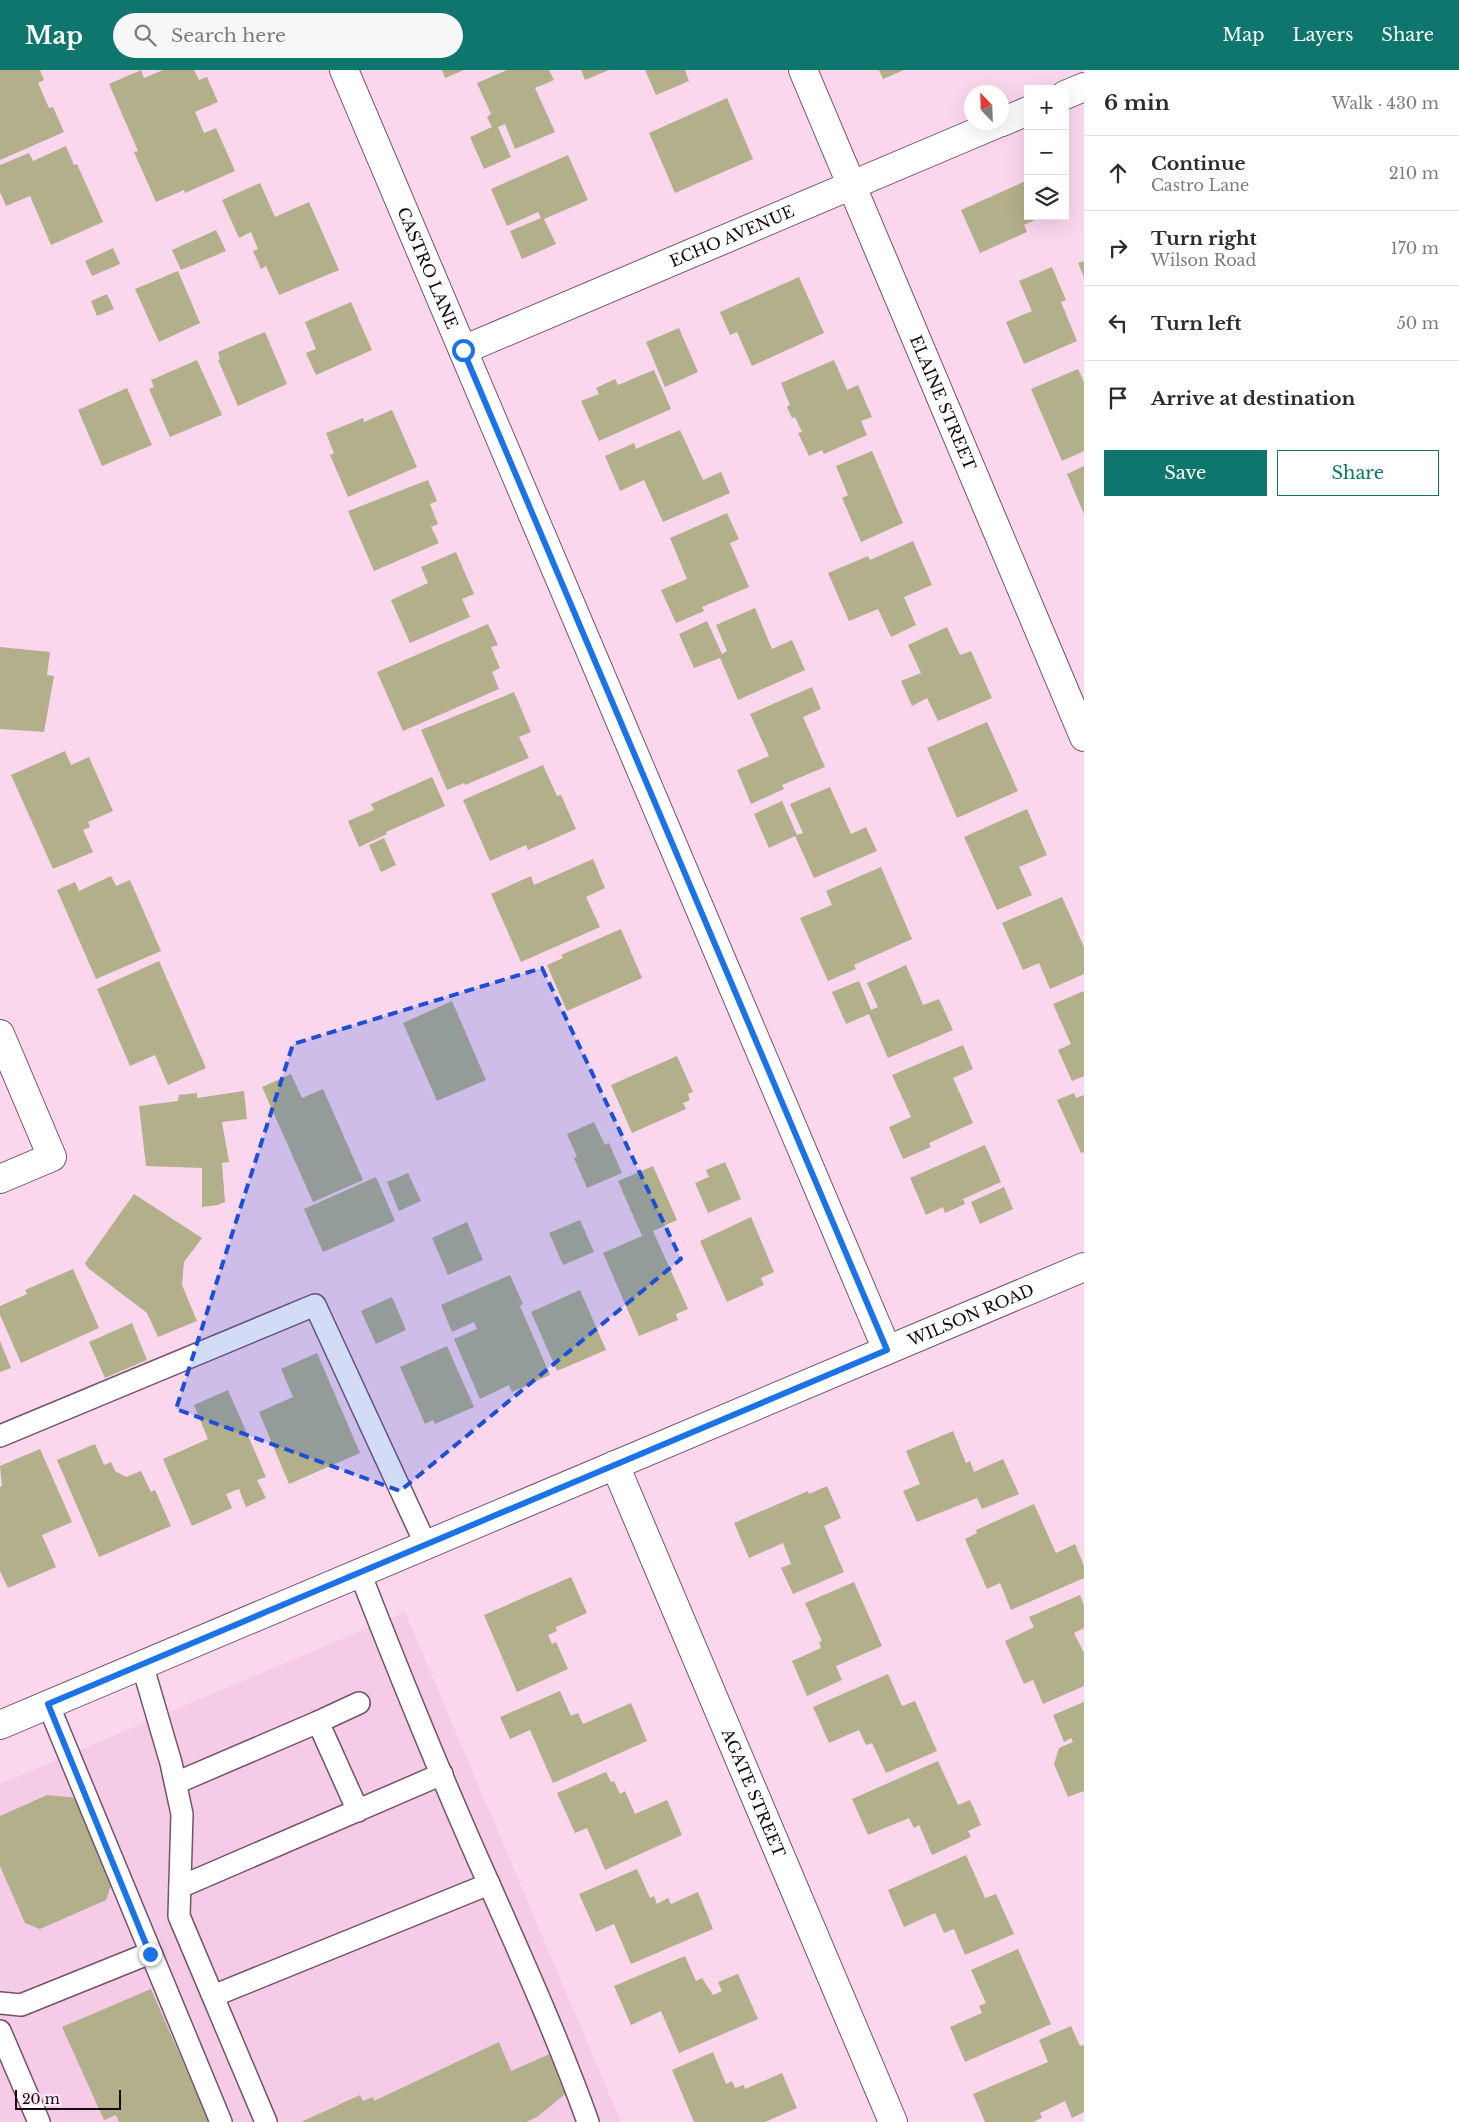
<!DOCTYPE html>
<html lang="en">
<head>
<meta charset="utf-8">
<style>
	body { margin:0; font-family:"Libre Baskerville",serif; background:#f7f7f7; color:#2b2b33 }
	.controls { position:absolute; right:15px; top:15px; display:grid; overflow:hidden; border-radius:0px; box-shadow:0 5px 20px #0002 }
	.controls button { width:45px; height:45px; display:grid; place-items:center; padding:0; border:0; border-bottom:1px solid #e1e1e2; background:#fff; color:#2b2b33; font:25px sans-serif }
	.compass { position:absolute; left:964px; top:15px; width:45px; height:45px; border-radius:50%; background:#fff; box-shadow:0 5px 20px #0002; rotate:337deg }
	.scale { position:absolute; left:15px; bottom:12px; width:106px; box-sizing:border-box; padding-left:5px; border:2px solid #150a12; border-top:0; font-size:14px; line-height:18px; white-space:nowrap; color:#150a12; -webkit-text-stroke:4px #ffe9f7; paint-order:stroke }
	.stop { position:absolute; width:15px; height:15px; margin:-11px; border:4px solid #1a73e8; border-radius:50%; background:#fff }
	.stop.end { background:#1a73e8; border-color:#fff; box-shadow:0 1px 5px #0008 }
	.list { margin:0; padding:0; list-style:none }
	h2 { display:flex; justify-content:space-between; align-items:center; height:65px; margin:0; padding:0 20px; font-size:21px }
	h2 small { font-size:16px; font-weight:400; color:#7c7c81 }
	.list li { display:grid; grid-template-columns:32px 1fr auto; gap:15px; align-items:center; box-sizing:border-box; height:75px; padding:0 20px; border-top:1px solid #e1e1e2 }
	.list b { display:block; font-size:19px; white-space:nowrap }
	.list p { margin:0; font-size:16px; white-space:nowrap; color:#7c7c81 }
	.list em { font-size:16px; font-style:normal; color:#7c7c81 }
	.actions { display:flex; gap:10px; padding:15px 20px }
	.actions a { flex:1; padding:11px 0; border:1px solid #0f766e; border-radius:0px; text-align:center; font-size:18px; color:#0f766e }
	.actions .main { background:#0f766e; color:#fff }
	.icon { flex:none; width:28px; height:28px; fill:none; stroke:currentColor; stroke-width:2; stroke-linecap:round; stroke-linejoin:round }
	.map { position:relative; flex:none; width:1084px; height:2052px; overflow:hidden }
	header { display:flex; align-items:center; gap:30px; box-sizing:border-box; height:70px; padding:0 25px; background:#0f766e; color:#fff }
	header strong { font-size:24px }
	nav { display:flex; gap:28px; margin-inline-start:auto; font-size:18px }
	.search { width:350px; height:45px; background:#f7f7f7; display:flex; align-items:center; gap:12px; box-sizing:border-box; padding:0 18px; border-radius:28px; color:#7c7c81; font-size:19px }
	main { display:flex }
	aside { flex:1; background:#fff }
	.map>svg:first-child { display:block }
	.built { fill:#f6cbe7 }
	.building { fill:#b2af8b }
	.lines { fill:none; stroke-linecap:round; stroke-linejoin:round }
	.service-casing { stroke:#725468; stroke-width:24 }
	.minor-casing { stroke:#725468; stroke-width:30 }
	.tertiary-casing { stroke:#725468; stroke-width:30 }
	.service { stroke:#fff; stroke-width:21 }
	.minor { stroke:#fff; stroke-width:28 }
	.tertiary { stroke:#fff; stroke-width:28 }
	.route { stroke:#1a73e8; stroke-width:6 }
	.marked { fill:#1d4ed8; fill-opacity:0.2; stroke:#1d4ed8; stroke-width:4; stroke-dasharray:10 6; stroke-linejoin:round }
	.labels { text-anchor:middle; stroke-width:4; stroke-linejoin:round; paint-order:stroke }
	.street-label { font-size:16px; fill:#150a12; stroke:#ffe9f7 }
</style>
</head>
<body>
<header>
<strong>Map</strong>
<div class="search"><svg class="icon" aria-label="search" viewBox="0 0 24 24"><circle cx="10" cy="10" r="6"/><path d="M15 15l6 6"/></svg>Search here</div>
<nav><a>Map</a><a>Layers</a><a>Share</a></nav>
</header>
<main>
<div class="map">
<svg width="1084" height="2052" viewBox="0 0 1084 2052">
	<rect width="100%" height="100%" fill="#fbd7ee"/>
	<!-- built -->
	<polygon class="built" points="405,1542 621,2052 0,2052 0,1714"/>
	<!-- building -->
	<g class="building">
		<polygon points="0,0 40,0 44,10 38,13 49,38 53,37 64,62 0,90"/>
		<polygon points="141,0 144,8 163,0 194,0 199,10 207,7 218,32 195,42 204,63 216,58 235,101 185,123 184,120 156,132 134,82 138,81 109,14"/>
		<polygon points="442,0 464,0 445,8"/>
		<polygon points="507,0 549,0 554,10 535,18 555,62 515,79 505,54 498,57 511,87 484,99 470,67 492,57 487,47 491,44 477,13"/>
		<polygon points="581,0 609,0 585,10"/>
		<polygon points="645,0 685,0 689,11 656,25"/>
		<polygon points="879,0 904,0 883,9"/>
		<polygon points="727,28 753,89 675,123 649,63"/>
		<polygon points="66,76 74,95 77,94 103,152 51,175 30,126 6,136 0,122 0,95 29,83 33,91"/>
		<polygon points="568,85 588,130 544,149 556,174 522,189 510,161 541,148 538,142 507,156 491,119"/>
		<polygon points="1028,110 1028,146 1044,146 1024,155 1027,162 980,183 961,140"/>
		<polygon points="260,113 275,147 309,132 339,200 279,225 266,196 261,199 253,181 258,179 251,162 239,168 222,130"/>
		<polygon points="216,160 226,181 181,200 172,180"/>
		<polygon points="113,178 120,194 92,206 85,191"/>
		<polygon points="1084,191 1084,207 1078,193"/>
		<polygon points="1052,197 1066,230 1061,232 1077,271 1024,294 1006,252 1032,241 1019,211"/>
		<polygon points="178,201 200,253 159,272 135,219"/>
		<polygon points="799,207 824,263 752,296 737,262 730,265 720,242"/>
		<polygon points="107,224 114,239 97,246 91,231"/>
		<polygon points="351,232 372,280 316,305 306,283 316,279 305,252"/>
		<polygon points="679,258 698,302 665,317 646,272"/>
		<polygon points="265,262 287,314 238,336 218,290 220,289 218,282"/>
		<polygon points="197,290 222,345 170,367 149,319 154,317 151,310"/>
		<polygon points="834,290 847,320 858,315 872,347 861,351 867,365 824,384 822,380 809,386 798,363 802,362 795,347 792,348 787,337 790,335 781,313"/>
		<polygon points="1078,299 1084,312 1084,381 1062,391 1031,319"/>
		<polygon points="654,300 671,339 599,371 581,331 599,324 596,318 615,309 618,315"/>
		<polygon points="127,318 152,375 102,396 78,340"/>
		<polygon points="392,340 417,397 348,427 330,385 334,383 326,363 363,348 364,352"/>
		<polygon points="680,360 703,410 721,402 730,423 663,452 644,410 620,421 605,386 634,373 636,379"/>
		<polygon points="872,381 903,453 861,472 842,428 848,425 836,396"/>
		<polygon points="1084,396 1084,444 1067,404"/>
		<polygon points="428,410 437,431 430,434 438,454 431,457 439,473 374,501 348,441"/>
		<polygon points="727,443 739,469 730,473 749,517 702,537 704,541 676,553 661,520 687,509 670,468"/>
		<polygon points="913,471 932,515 904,527 916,555 891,567 878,539 849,551 828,503 868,486 870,490"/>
		<polygon points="456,482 474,524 462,529 470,547 410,573 391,530 428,513 421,497"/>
		<polygon points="755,538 772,579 792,570 805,600 738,630 720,588 694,598 679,564 707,551 722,584 727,581 716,555"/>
		<polygon points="488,554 498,575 491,577 500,598 492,602 499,619 403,661 377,602"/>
		<polygon points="947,557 960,585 971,581 992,628 938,651 927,628 912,636 901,611 921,603 908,575"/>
		<polygon points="0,577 50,582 47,605 54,606 44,662 0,659"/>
		<polygon points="812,617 821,639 803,647 825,697 782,715 784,719 751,734 737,700 769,686 750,644"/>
		<polygon points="514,622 531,662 519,667 529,688 465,715 464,713 447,720 421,660"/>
		<polygon points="987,652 1018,721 957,748 927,678"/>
		<polygon points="65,681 71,695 89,687 113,741 88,752 90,757 83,760 93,782 53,799 11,705"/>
		<polygon points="543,695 557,726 561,725 576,759 528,780 526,775 490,791 463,730"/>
		<polygon points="432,707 445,736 386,762 387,764 359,777 348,751 374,740 371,734"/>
		<polygon points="830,717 851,764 866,757 877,781 814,808 795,766 769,778 754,744 782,731 797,765 803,763 790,734"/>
		<polygon points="1027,739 1047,785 1019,797 1032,825 997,840 964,767"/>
		<polygon points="384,768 396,795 381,802 369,775"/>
		<polygon points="593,789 605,818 586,827 600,857 521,892 491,824 531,806 534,815"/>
		<polygon points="881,797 912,869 854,895 856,899 828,911 800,848 832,835 826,821"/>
		<polygon points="111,806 116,816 130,810 161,881 96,909 57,820 75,812 79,821"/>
		<polygon points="1062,827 1084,877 1084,904 1050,919 1039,893 1023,900 1002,853"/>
		<polygon points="621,859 642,908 567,941 547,895 563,888 561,885"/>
		<polygon points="159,891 206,998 168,1015 155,985 130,996 97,919"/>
		<polygon points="906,895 923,935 939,929 953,960 888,988 869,944 846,954 832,922 859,911 871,940 878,937 867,913"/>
		<polygon points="1084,921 1084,1006 1072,1011 1058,980 1071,974 1053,934"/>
		<polygon points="452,931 486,1010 437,1031 403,953"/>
		<polygon points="963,975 973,999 953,1008 973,1053 929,1073 931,1077 903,1089 889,1057 911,1047 892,1005"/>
		<polygon points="677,986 693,1022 688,1024 690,1030 683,1033 686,1039 632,1063 611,1015"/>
		<polygon points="291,1004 302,1028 323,1019 363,1110 313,1132 262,1017"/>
		<polygon points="244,1021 247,1049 222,1052 229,1092 222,1093 225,1132 218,1135 202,1137 202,1098 146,1096 139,1036 178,1031 179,1025 197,1023 197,1028"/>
		<polygon points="1074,1023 1076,1028 1084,1025 1084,1082 1081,1083 1057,1030"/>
		<polygon points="594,1052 605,1075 609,1073 622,1103 587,1118 574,1088 577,1087 567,1064"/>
		<polygon points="985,1075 1001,1112 963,1129 965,1134 945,1143 943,1137 926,1145 910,1108"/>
		<polygon points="725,1092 741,1129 708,1143 695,1113 709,1107 706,1100"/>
		<polygon points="653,1096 677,1150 653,1161 688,1239 676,1244 678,1250 639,1266 603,1183 642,1166 618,1111"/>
		<polygon points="408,1103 421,1131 399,1141 387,1112"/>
		<polygon points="376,1107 395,1151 323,1182 304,1139"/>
		<polygon points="1004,1117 1013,1139 980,1154 971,1132"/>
		<polygon points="134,1124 202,1168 184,1192 182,1215 197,1251 158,1267 147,1243 88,1198 85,1193"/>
		<polygon points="751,1147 774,1202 761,1208 764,1215 727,1232 700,1171"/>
		<polygon points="580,1150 594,1182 563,1195 549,1163"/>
		<polygon points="467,1152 483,1190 448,1205 432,1168"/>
		<polygon points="73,1199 99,1258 21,1293 0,1245 0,1236 27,1224 25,1220"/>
		<polygon points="510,1205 523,1234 520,1236 550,1305 512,1322 509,1315 480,1329 454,1269 477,1259 474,1252 452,1262 441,1235"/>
		<polygon points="580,1220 606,1280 557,1301 531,1242"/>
		<polygon points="392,1227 406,1260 376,1274 361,1241"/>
		<polygon points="132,1253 147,1290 105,1308 89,1272"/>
		<polygon points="0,1271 11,1298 0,1302"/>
		<polygon points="447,1276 474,1337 435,1354 433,1350 425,1354 400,1297"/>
		<polygon points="317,1283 360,1383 289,1414 259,1342 293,1327 281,1299"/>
		<polygon points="228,1320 266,1407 257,1410 266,1428 246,1437 239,1419 226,1424 232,1438 192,1456 163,1389 208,1369 194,1335"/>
		<polygon points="953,1361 966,1393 970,1391 974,1402 1003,1389 1019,1424 982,1439 977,1428 917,1452 903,1421 920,1414 906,1381"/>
		<polygon points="95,1374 104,1395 111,1392 115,1401 126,1407 141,1401 151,1422 155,1420 171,1456 99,1487 57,1390"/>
		<polygon points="40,1379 72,1452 42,1465 56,1497 8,1518 0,1501 0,1417 2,1416 0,1396"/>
		<polygon points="827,1416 841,1448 824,1456 844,1502 793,1524 781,1498 791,1494 783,1473 749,1488 734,1453 808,1421 809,1424"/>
		<polygon points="1034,1434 1056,1483 1075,1474 1084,1496 1084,1508 1011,1540 1000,1513 987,1519 965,1469 977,1463 976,1460"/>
		<polygon points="571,1507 587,1543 556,1557 557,1561 548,1565 552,1574 556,1572 568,1599 517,1622 484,1545"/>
		<polygon points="854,1512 882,1576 836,1596 842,1610 807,1626 792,1591 821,1578 819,1572 822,1571 805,1533"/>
		<polygon points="1080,1525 1084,1535 1084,1558 1074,1563 1084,1583 1084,1616 1043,1634 1033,1610 1024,1614 1005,1571 1034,1557 1029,1547"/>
		<polygon points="888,1604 902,1636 915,1631 937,1681 886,1703 872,1673 866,1675 859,1660 829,1673 813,1637"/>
		<polygon points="560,1621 571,1646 578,1643 583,1654 631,1633 647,1671 553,1713 530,1660 510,1669 500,1647"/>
		<polygon points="1084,1632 1084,1721 1068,1727 1054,1694 1059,1678 1073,1672 1071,1668 1064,1672 1053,1645"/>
		<polygon points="938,1691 958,1735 970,1730 981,1755 968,1761 971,1767 932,1785 919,1755 914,1758 909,1748 868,1765 852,1729"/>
		<polygon points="606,1702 611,1712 614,1711 620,1724 625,1721 635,1744 667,1730 682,1765 605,1800 587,1758 575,1763 557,1723"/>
		<polygon points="47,1725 78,1728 112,1813 106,1830 40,1859 25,1853 0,1796 0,1746"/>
		<polygon points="966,1785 985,1828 996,1824 1014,1864 965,1885 954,1859 944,1863 935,1843 904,1857 888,1820"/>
		<polygon points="637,1799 650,1828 654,1826 657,1834 668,1828 671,1834 698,1822 713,1859 631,1894 614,1854 596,1862 579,1824"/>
		<polygon points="1018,1879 1051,1954 965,1992 950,1957 982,1943 979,1936 986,1933 971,1900"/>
		<polygon points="685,1886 696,1911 702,1908 713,1925 722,1921 718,1912 738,1904 758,1949 679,1983 661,1941 631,1955 614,1916"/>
		<polygon points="151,1919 209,2052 119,2052 116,2045 104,2050 62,1957"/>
		<polygon points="1071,1956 1080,1976 1084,1975 1084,2042 1072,2048 1065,2031 1040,2043 1042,2048 1033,2052 985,2052 973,2024 1048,1992 1039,1970"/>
		<polygon points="499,1972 511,2001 552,1983 569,2021 537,2047 526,2052 301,2052 360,2025 363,2031 373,2027 374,2031"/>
		<polygon points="713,1982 726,2014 732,2011 735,2018 744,2015 745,2019 782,2003 797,2038 765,2052 694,2052 672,2000"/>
	</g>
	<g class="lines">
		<defs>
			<g id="service">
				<polyline points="0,1366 315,1235 426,1475"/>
				<path d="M360,1503c41,105 83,209 129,311 35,79 70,157 99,238"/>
				<polyline points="142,1594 171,1693 182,1744 179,1846 266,2052"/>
				<polyline points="48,1634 221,2052"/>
				<polyline points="318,1652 359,1633"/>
				<polyline points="176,1713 318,1652 358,1741"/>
				<polyline points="180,1817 442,1704"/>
				<polyline points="213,1926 489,1814"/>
				<polyline points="0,1933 21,1935 150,1883"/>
				<polyline points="0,1961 39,2052"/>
			</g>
			<g id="minor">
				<path id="s1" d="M344,0l543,1280"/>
				<path id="s2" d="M803,0l281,667"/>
				<polyline points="1065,25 1084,17"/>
				<polyline points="1002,52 1028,41"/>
				<path id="s3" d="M463,280l538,-228"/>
				<polyline points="0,964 52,1087 0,1109"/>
				<path id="s4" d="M615,1395l278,657"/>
			</g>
			<g id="tertiary">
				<path id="s5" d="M0,1655l1084,-458"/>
			</g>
		</defs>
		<!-- service casing -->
		<use href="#service" class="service-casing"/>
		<!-- minor casing -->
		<use href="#minor" class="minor-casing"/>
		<!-- tertiary casing -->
		<use href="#tertiary" class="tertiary-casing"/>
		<!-- service -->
		<use href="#service" class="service"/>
		<!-- minor -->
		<use href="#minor" class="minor"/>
		<!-- tertiary -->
		<use href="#tertiary" class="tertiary"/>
	</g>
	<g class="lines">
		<!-- route -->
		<polyline class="route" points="150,1884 48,1634 887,1280 463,280"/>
	</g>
	<!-- marked area -->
	<path class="marked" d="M542,898l139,291 -281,232 -224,-82 117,-365z"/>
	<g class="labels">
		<!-- street labels -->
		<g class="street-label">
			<text dy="6" stroke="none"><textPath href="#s3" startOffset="292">ECHO AVENUE</textPath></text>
			<text dy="6" stroke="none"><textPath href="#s1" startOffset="215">CASTRO LANE</textPath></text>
			<text dy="6" stroke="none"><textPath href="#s2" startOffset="361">ELAINE STREET</textPath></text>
			<text dy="6" stroke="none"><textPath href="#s5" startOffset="1054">WILSON ROAD</textPath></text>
			<text dy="6" stroke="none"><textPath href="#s4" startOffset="356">AGATE STREET</textPath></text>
		</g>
	</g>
</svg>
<div class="controls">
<button>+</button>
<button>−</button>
<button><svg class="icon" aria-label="layers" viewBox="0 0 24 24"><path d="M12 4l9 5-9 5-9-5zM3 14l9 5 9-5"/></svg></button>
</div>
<svg class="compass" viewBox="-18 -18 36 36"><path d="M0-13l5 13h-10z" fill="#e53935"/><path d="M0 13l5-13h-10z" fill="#7c7c81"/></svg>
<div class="scale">20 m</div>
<div class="stop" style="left:463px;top:280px"></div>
<div class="stop end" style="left:150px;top:1884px"></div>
</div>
<aside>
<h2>6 min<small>Walk · 430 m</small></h2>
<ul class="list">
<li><svg class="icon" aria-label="ahead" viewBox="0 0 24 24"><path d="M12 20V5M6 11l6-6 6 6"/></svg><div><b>Continue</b><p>Castro Lane</p></div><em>210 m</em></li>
<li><svg class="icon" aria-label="right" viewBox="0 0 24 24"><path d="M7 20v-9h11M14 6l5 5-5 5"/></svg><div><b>Turn right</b><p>Wilson Road</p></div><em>170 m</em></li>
<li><svg class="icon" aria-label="left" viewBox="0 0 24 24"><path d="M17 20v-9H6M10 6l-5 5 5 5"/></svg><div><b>Turn left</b></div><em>50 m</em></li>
<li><svg class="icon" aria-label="arrive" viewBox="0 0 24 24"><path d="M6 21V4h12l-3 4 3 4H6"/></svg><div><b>Arrive at destination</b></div></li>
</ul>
<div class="actions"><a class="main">Save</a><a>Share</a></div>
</aside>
</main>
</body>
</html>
